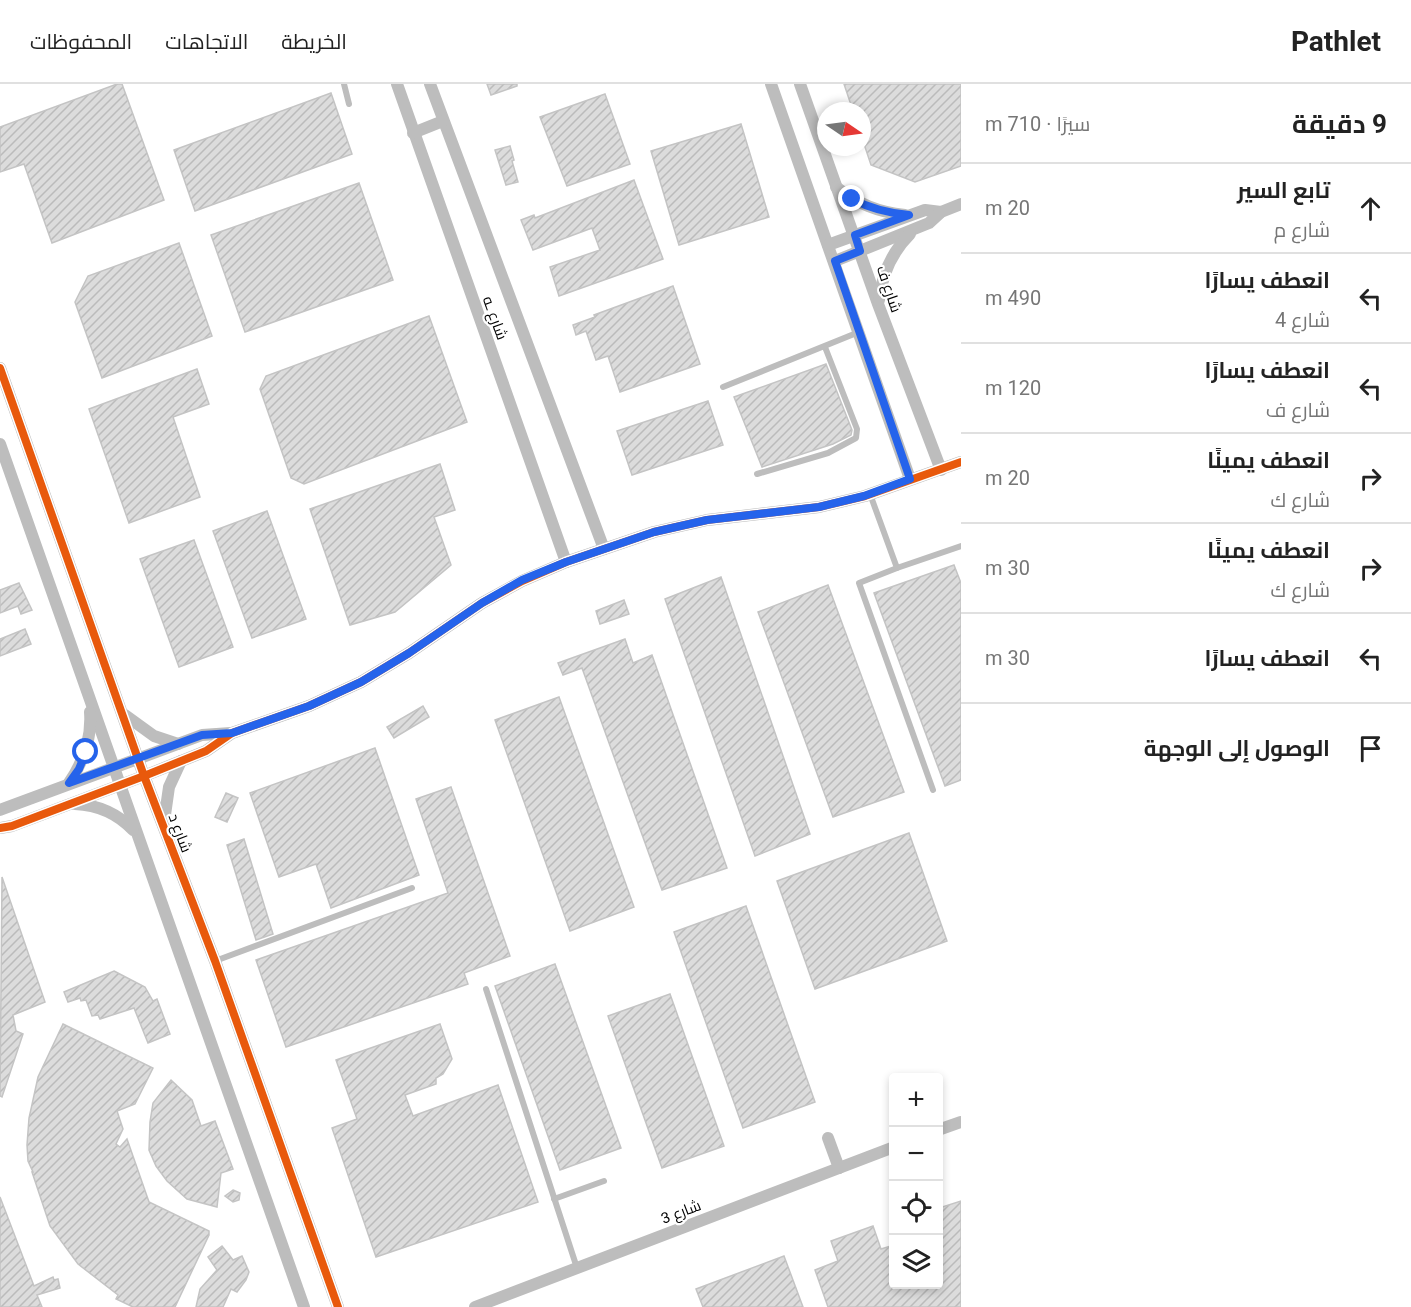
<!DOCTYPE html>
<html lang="ar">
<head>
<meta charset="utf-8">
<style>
	body { margin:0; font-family:Roboto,Cairo,sans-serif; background:#f6f6f6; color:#222; direction:rtl }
	.controls { position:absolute; right:18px; bottom:18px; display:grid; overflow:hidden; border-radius:6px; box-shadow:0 3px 9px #0003 }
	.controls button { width:54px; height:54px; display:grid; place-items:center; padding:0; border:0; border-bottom:2px solid #e0e0e0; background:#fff; color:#222; font:30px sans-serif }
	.compass { position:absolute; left:817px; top:18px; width:54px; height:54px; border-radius:50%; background:#fff; box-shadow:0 3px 9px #0003; rotate:103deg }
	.stop { position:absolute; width:18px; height:18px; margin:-14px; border:4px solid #2563eb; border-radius:50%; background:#fff }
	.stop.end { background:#2563eb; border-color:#fff; box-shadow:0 2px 6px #0008 }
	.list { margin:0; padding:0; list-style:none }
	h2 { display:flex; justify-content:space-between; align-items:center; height:78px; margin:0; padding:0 24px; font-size:26px }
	h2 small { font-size:20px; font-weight:400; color:#767676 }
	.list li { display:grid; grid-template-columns:39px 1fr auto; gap:18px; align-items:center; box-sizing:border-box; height:90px; padding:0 24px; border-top:2px solid #e0e0e0 }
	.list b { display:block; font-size:22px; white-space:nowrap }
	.list p { margin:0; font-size:20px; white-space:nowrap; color:#767676 }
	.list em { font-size:20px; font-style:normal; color:#767676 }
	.icon { flex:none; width:33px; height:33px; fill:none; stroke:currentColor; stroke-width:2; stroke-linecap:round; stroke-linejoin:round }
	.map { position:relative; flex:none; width:961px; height:1223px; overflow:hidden; direction:ltr }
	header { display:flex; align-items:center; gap:36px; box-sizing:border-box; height:84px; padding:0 30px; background:#fff; border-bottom:2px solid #e0e0e0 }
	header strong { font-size:28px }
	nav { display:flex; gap:33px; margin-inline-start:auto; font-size:21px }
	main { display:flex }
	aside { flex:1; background:#fff }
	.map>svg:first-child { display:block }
	.building { fill:url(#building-hatch); stroke:#c4c4c4; stroke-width:1.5 }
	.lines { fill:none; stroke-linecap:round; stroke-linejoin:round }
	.lane { stroke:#bdbdbd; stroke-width:6 }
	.street { stroke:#bdbdbd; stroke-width:12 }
	.cycleway-casing { stroke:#fff; stroke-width:11 }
	.cycleway { stroke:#e8590c; stroke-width:8 }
	.route { stroke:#2563eb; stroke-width:8 }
	.labels { text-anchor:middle; stroke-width:4.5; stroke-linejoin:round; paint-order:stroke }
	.street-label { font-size:15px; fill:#000; stroke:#fff }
</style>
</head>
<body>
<header>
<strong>Pathlet</strong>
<nav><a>الخريطة</a><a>الاتجاهات</a><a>المحفوظات</a></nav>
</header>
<main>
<aside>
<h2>9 دقيقة<small>سيرًا · 710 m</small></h2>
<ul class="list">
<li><svg class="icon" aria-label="ahead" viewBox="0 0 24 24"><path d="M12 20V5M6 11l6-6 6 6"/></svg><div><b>تابع السير</b><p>شارع م</p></div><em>20 m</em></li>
<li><svg class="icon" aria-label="left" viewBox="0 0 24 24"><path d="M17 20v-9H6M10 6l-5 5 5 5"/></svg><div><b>انعطف يسارًا</b><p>شارع 4</p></div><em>490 m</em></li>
<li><svg class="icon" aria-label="left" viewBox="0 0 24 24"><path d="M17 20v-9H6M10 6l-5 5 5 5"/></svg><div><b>انعطف يسارًا</b><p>شارع ف</p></div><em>120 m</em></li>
<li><svg class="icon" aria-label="right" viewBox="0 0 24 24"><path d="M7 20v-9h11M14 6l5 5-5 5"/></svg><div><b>انعطف يمينًا</b><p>شارع ك</p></div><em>20 m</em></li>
<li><svg class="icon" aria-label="right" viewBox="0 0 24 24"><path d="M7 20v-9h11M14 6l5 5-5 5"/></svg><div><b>انعطف يمينًا</b><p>شارع ك</p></div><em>30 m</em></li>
<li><svg class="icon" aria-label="left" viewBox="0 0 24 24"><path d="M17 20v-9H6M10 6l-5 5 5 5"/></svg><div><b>انعطف يسارًا</b></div><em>30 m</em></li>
<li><svg class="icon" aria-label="arrive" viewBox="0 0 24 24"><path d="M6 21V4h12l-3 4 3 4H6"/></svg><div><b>الوصول إلى الوجهة</b></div></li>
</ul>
</aside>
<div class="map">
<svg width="961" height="1223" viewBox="0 0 961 1223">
	<defs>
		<pattern id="building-hatch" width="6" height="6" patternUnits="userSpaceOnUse" patternTransform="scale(1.5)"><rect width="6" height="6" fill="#dcdcdc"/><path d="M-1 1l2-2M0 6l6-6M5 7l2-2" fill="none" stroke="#bbb"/></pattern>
	</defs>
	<rect width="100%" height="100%" fill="#fff"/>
	<!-- building -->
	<g class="building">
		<polygon points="117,0 122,0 164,116 52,159 24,80 0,88 0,43"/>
		<polygon points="487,0 517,0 517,2 491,11"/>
		<polygon points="844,0 961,0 961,82 915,98 871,81 862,54 862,27 853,27"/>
		<polygon points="331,9 352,70 195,127 174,66"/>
		<polygon points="605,10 630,80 567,102 540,33"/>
		<polygon points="741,40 769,133 679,161 651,67"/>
		<polygon points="510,62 514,76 512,77 518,98 506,101 495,66"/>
		<polygon points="634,96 663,175 559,212 550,183 600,166 592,144 533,166 521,136 534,131 535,134"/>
		<polygon points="359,99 393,196 245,248 211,151"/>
		<polygon points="179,159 212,252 102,294 75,218 88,192"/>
		<polygon points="673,202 700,280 620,308 608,272 596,276 586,247 576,251 573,241 595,233 594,231"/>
		<polygon points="429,232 467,338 304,400 291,394 260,305 266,292"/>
		<polygon points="826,280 852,346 851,351 833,360 762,383 734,313"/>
		<polygon points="197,285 209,320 173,333 200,413 129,439 89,325"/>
		<polygon points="708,317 723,361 632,391 617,347"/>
		<polygon points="440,380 455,426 434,433 451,481 395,528 350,541 310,425"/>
		<polygon points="267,427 306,535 252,554 213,447"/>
		<polygon points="194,456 233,563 179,583 140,475"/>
		<polygon points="954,481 961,499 961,696 945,702 874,509"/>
		<polygon points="721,493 810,750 755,772 665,515"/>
		<polygon points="19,499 32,526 21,530 18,522 0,529 0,506"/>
		<polygon points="828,501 904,708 833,733 758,528"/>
		<polygon points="624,516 629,530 600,540 596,527"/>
		<polygon points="25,545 31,560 0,572 0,555"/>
		<polygon points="625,555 633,579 652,571 727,784 662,806 582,584 563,591 558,579"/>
		<polygon points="559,613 634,823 570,847 495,636"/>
		<polygon points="423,622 429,633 394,654 387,643"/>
		<polygon points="375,664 419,791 331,824 316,780 279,793 250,709"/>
		<polygon points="451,703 510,872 464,889 468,900 286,963 256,876 448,809 416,715"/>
		<polygon points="226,709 238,714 227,738 215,733"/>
		<polygon points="909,749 947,857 815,905 777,797"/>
		<polygon points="244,755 273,850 256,856 227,761"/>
		<polygon points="2,793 45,918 13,931 16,947 23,950 2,1013 0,1012"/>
		<polygon points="746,822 815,1018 743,1044 674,848"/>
		<polygon points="555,880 621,1064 560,1086 495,902"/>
		<polygon points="114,887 145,903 153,917 157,915 170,950 148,959 134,924 100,935 98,931 92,932 86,916 81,917 80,914 68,918 64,908"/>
		<polygon points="670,910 724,1062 662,1084 608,932"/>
		<polygon points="63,940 153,984 135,1020 117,1027 123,1045 116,1060 120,1063 127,1055 149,1118 209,1147 209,1151 175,1223 133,1223 116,1215 118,1211 78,1180 50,1142 32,1088 33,1088 28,1077 27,1061 29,1034 38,993"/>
		<polygon points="440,940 452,975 443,990 436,994 436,1000 405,1011 413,1032 498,1001 538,1118 376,1173 332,1044 357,1035 336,976"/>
		<polygon points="171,996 192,1016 201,1042 215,1037 233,1085 221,1089 217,1123 187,1115 167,1097 156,1082 149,1066 150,1038 153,1019"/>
		<polygon points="233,1106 240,1109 239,1116 233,1118 225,1112"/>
		<polygon points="0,1113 34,1202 53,1193 54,1196 58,1195 60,1204 37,1211 42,1223 0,1223"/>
		<polygon points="961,1117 961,1223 828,1223 815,1186 838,1177 831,1157 873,1142 881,1165 894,1161 894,1200 939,1200 939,1124"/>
		<polygon points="222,1162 233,1176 242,1172 249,1188 246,1196 237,1208 231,1205 223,1223 196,1223 200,1205 217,1186 208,1173"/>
		<polygon points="784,1172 803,1223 703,1223 696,1205"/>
	</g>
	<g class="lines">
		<!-- lane -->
		<g class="lane">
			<polyline points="344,0 349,20"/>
			<polyline points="723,303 859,248"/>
			<polyline points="757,390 828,369 856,354 857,345 825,263"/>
			<polyline points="870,410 897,484 961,462"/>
			<polyline points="897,484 859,499 933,706"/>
			<polyline points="215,877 412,804"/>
			<polyline points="486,905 577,1184"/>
			<polyline points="554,1115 604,1097"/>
		</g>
		<!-- street -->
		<g class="street">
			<polyline points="397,0 566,478"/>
			<polyline points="430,0 604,465"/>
			<polyline points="771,0 910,395"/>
			<polyline points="800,0 878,220 941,386"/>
			<polyline points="413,49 443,37"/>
			<path d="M836,103c22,17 42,25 69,28"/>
			<polyline points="828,161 925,126 941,128"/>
			<polyline points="835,177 929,139 941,128 961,120"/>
			<path d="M879,216c3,-26 12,-47 31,-66"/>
			<polyline points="0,284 144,692 215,877 338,1223"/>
			<polyline points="0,360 304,1223"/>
			<polyline points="125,631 154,652 178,660"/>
			<path d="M69,699c15,-22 23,-44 21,-71"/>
			<path d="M75,720c23,1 42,9 58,26"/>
			<polyline points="0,726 202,651 231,649"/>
			<polyline points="164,738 169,703 181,677"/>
			<polyline points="0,744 12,742 144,692 206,667 232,649 309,622 361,598 409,569 482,519 522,497 566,478 654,448 707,436 819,423 865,412 961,378"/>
			<polyline points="938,1046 961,1038"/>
			<polyline points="828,1054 839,1084"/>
			<polyline points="475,1223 894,1063"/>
		</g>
		<defs>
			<g id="cycleway">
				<polyline points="0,284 144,692 215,877 338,1223"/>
				<polyline points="0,744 12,742 144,692 206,667 232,649 309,622 361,598 409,569 482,519 522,497 566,478 654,448 707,436 819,423 865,412 961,378"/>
			</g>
		</defs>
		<!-- cycleway casing -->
		<use href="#cycleway" class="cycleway-casing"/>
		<!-- cycleway -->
		<use href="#cycleway" class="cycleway"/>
	</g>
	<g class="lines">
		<!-- route -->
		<path class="route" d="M86,668l-7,17 -10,14 133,-48 30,-2 77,-27 52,-24 48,-29 73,-50 40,-23 44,-18 88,-30 53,-12 112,-13 45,-11 46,-17 -75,-218 25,-10 -5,-16 54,-20c-21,-2 -38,-6 -57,-16"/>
	</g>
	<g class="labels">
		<!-- street labels -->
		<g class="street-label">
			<text transform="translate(889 205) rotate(71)" y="5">شارع ف</text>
			<text transform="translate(495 234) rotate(70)" y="5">شارع ـه</text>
			<text transform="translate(180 749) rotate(69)" y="5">شارع د</text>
			<text transform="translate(681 1128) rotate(-21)" y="5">شارع 3</text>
		</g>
	</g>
</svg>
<div class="controls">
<button>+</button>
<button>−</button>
<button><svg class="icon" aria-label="locate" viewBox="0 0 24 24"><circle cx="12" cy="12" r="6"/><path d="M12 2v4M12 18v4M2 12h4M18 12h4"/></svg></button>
<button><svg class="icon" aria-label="layers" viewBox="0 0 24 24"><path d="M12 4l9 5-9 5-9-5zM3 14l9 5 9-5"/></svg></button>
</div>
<svg class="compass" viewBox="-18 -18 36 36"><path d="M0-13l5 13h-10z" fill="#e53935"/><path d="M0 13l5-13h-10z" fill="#767676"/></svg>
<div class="stop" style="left:86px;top:668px"></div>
<div class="stop end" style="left:852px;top:115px"></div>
</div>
</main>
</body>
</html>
